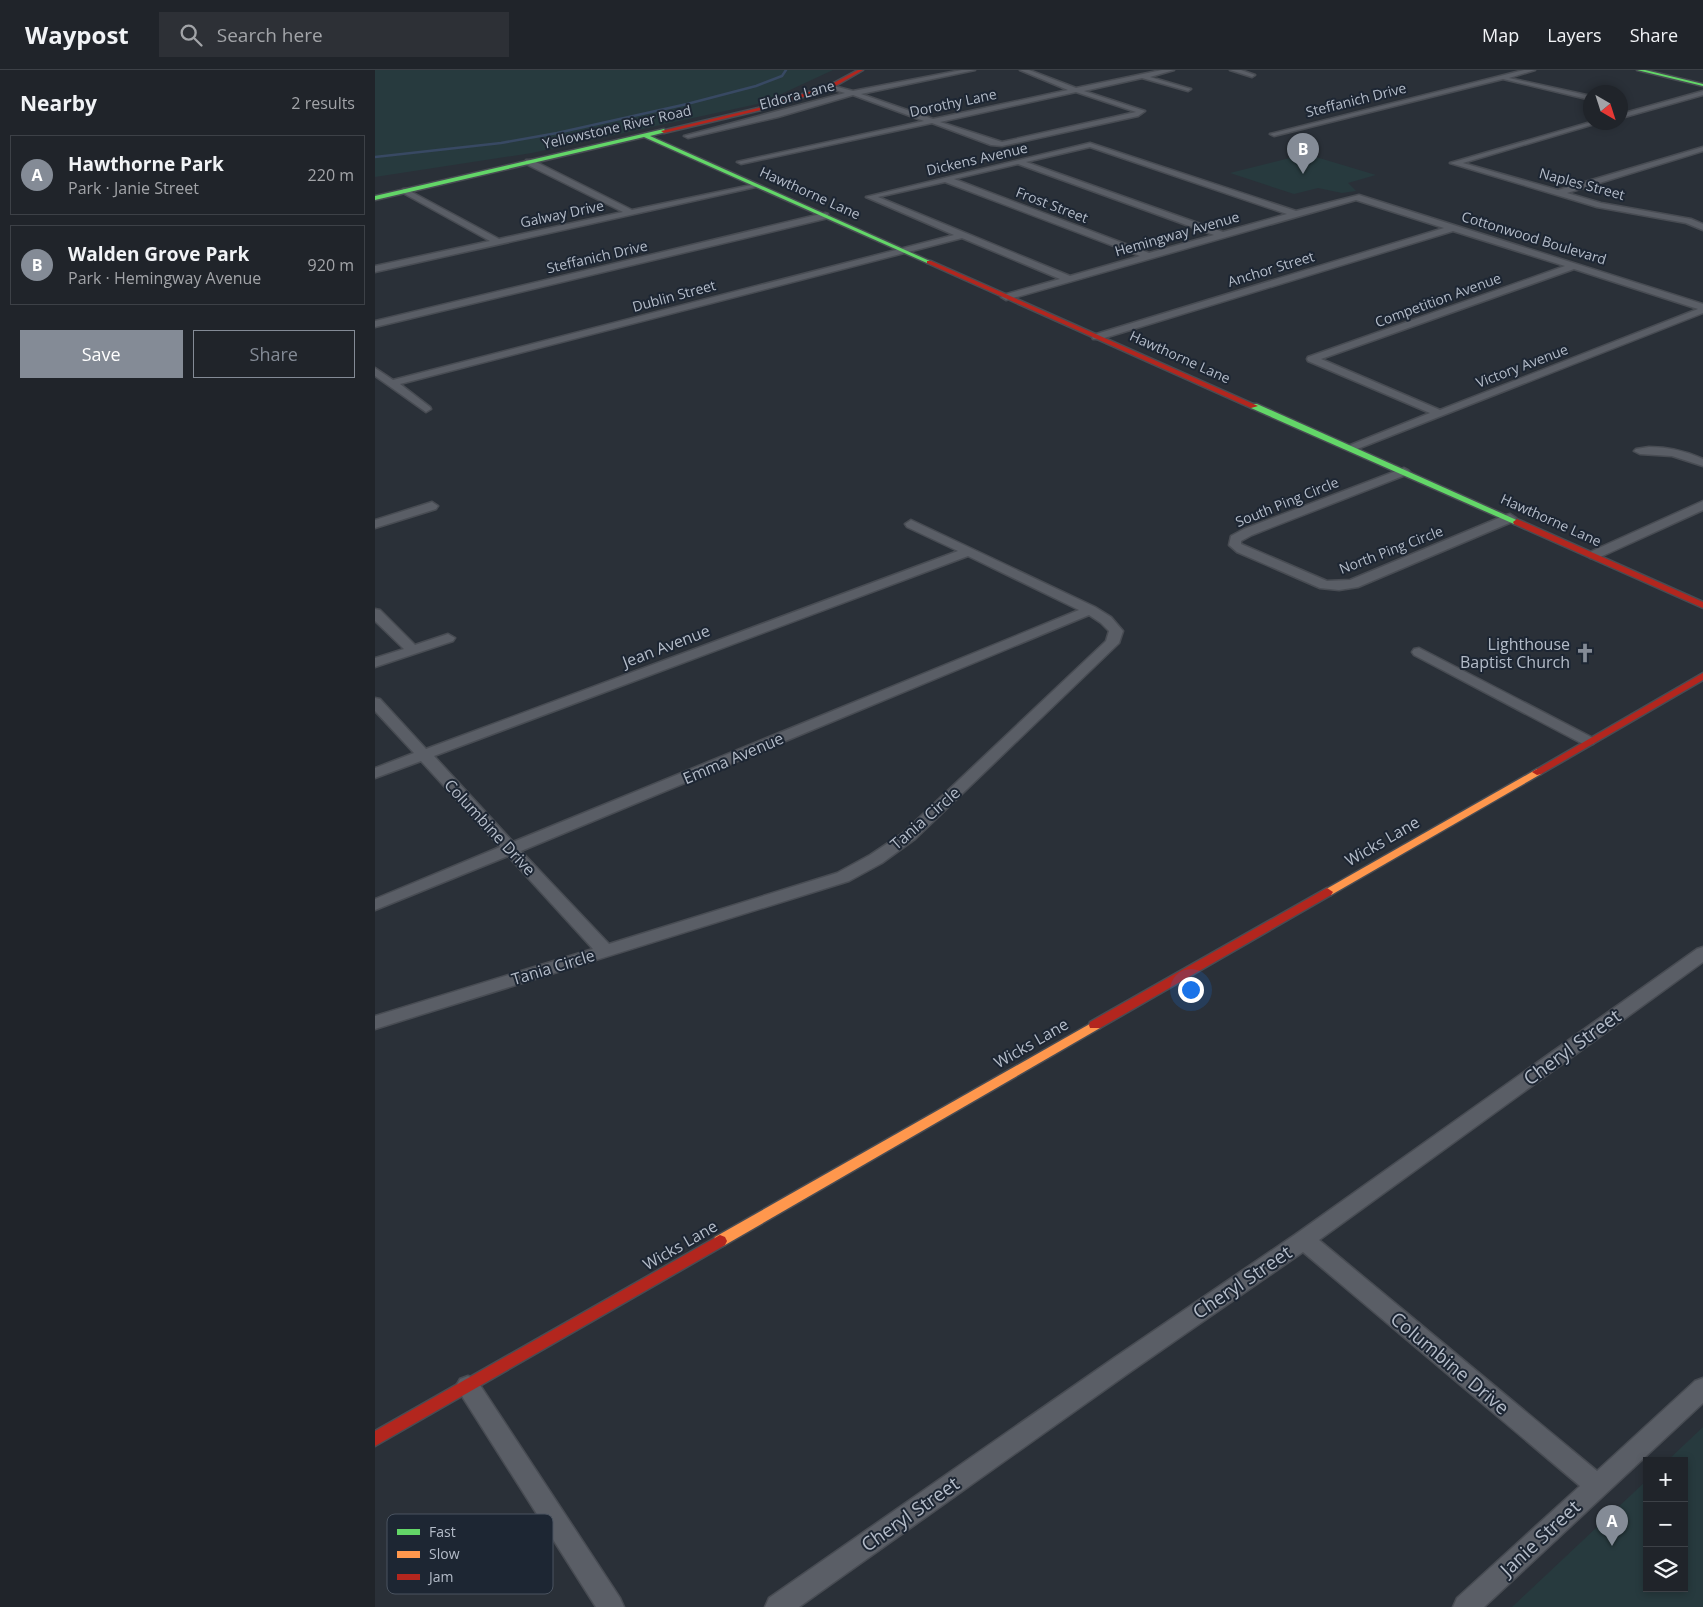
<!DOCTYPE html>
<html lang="en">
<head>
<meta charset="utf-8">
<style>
	body { margin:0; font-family:"Open Sans",sans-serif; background:#2d3036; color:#f1f3f6 }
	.controls { position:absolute; right:15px; bottom:15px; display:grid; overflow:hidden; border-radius:0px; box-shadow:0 2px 8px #0003 }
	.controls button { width:45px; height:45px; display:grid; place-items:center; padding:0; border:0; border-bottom:1px solid #3d4147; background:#20242a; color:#f1f3f6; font:25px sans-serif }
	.compass { position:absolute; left:1208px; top:15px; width:45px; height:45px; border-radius:50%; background:#20242a; box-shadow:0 2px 8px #0003; rotate:141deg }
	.you { position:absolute; left:815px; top:919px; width:18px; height:18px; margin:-12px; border:4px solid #fff; border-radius:50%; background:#1a73e8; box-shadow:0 0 0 8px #1a73e833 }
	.badge { display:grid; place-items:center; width:32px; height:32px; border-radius:50%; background:#848b96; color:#fff; font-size:16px; font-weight:700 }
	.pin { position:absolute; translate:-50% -41px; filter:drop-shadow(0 1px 2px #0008) }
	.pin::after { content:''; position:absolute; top:26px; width:18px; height:15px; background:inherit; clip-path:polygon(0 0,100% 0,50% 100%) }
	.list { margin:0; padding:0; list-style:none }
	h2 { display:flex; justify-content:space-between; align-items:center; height:65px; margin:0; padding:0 20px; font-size:21px }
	h2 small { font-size:16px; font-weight:400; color:#a2a4a8 }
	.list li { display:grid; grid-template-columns:32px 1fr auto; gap:15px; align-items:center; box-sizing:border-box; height:80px; margin:0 10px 10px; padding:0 10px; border:1px solid #3d4147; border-radius:0px }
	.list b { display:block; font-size:19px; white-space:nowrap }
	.list p { margin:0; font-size:16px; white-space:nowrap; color:#a2a4a8 }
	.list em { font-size:16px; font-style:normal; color:#a2a4a8 }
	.actions { display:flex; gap:10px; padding:15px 20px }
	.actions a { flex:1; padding:11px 0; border:1px solid #848b96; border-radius:0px; text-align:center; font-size:18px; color:#848b96 }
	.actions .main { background:#848b96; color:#fff }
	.icon { flex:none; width:28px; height:28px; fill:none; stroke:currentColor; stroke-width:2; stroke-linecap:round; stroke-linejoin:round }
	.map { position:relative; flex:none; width:1328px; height:1537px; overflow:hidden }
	header { display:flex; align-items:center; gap:30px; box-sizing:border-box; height:70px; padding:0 25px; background:#20242a; border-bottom:1px solid #3d4147 }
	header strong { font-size:24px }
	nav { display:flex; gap:28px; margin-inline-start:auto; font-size:18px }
	.search { width:350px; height:45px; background:#2d3036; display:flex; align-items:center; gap:12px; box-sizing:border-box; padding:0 18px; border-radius:0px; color:#a2a4a8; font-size:19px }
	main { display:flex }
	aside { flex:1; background:#20242a }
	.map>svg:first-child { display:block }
	.green { fill:#273a3e }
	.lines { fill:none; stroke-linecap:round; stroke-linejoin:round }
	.stream { stroke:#384963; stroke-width:2.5 }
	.street-casing { stroke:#484c53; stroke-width:3 }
	.fast-casing { stroke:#484c53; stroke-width:3 }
	.slow-casing { stroke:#484c53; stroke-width:3 }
	.jam-casing { stroke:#484c53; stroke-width:3 }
	.street { fill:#5a5e66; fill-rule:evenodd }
	.fast { fill:#63d668; fill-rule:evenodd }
	.slow { fill:#ff974d; fill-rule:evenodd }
	.jam { fill:#b3261e; fill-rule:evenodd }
	.labels { text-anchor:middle; stroke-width:4; stroke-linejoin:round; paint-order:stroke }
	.far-street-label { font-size:14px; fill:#b4bcc9; stroke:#1d2633 }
	.poi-label { font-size:16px; fill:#b4bcc9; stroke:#1d2633; text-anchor:end }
	.street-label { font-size:16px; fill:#b4bcc9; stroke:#1d2633 }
	.near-street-label { font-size:19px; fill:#b4bcc9; stroke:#1d2633 }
	.key { fill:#1d2633; stroke:#4a5360; stroke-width:1 }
	.key-label { font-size:14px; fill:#b4bcc9 }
</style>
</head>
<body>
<header>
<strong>Waypost</strong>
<div class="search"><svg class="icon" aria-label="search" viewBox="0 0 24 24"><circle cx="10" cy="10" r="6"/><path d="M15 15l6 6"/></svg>Search here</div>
<nav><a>Map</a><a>Layers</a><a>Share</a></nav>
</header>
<main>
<aside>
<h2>Nearby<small>2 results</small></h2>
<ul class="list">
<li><span class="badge">A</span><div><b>Hawthorne Park</b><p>Park · Janie Street</p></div><em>220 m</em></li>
<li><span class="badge">B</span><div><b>Walden Grove Park</b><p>Park · Hemingway Avenue</p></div><em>920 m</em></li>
</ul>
<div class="actions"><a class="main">Save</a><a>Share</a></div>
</aside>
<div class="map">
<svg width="1328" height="1537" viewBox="0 0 1328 1537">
	<rect width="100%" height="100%" fill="#2a3038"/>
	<!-- green -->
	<g class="green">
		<polygon points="0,0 458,0 387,33 157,83 0,107"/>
		<polygon points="931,84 1001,105 973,113 981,121 967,123 943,118 919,124 855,103"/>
		<polygon points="1328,1357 1328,1537 1137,1537 1272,1410 1272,1518 1309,1518 1309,1391 1292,1391"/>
	</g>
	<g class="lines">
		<!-- stream -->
		<polyline class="stream" points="0,87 126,73 182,63 312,34 381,16 407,6 411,0"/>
		<defs>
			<g id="street">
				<path d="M587,0h13l-114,24 72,25 135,-29 -48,-20h9l47,18 86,-18h12l-24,7 41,12 -3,2 -46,-13 -58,13 61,20 -7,5 -136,30 -11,-1 -59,-22 -191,41 -4,-2 187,-41 -71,-26 -75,22 -90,21 -4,-2 161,-43 -17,-5v-2l2,-1 23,6zM701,22l60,20 -134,30 -62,-20z"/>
				<polygon points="855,0 866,0 880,5 877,7"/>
				<polygon points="1149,0 1160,0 1134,8 1216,26 1216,30 1128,9 899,66 895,64"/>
				<polygon points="1328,21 1328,25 1246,48 1246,44"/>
				<polygon points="1216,52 1226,52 1088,93 1183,120 1328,77 1328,81 1192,123 1226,133 1316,149 1328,154 1328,160 1311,153 1222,137 1075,93"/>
				<path d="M715,73l206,68 63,-16 344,109v9l-351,138 -4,-1 -2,-2 2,-2 82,-33 -122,-52 -1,-2 1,-2 257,-91 -112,-35 -352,108h-8l-1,-2 1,-2 351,-107 -88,-28 -350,100 -5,-3 2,-2 57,-16 -98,-41 -562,146 30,23 1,2 -5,3 -51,-36v-8l18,12 561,-145 -88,-38zM715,77l197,67 -64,18 -197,-70zM643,94l196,71 -65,18 -195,-74zM570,112l195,74 -70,20 -192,-79zM1199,199l124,40 -258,101 -119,-51z"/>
				<polygon points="151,90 157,90 257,140 381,114 385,116 0,202 0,196 115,171 28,123 28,119 31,119 124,169 248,142 151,94"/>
				<polygon points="450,143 453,144 453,148 0,257 0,251"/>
				<path d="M1274,377c19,0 37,4 54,12v7l-31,-10 -32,-2 -6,-3 2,-2z"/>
				<polygon points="1029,398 1033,400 1035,402 1033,404 877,465 866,471 866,474 952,511 975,510 1131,445 1135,444 1141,448 1139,451 983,517 964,520 945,518 862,482 854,475 856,466 869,459"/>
				<polygon points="1328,431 1328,440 1223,488 1215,488 1213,485 1215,482"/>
				<polygon points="57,432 63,436 61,439 0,458 0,450"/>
				<path d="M536,450l184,87 16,10 12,14 -4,12 -204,196 -33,24 -33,18 -474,148v-13l218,-67 -85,-93 -133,54v-11l125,-52 -79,-86 -46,17v-10l39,-15 -39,-42v-13l5,1 46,50 532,-198 -51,-24 -2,-3zM593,486l111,54 -566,232 -79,-86zM714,545l12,8 8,8 -3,10 -203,192 -33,22 -33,18 -228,71 -88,-93z"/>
				<polygon points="0,539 5,540 40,575 73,564 80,568 78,571 0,597 0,588 29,579 0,551"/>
				<polygon points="1044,578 1218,668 1221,671 1218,674 1208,674 1039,585 1037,582 1039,579"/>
				<polygon points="1328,877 1328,892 944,1170 1222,1401 1320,1311 1328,1308 1328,1333 1109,1537 1078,1537 1082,1528 1205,1416 928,1182 755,1302 424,1537 390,1537 394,1528 739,1288 921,1164 1322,879"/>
				<polygon points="93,1306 101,1309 245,1528 249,1537 221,1537 85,1323 81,1316 85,1309"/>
			</g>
			<g id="fast">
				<polygon points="1262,0 1270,0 1328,14 1328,16"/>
				<polygon points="289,59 291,62 275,66 557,192 552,193 269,67 0,130 0,126"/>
				<polygon points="876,334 882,334 1146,452 1145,454 1139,454 876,338"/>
			</g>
			<g id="slow">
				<polygon points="1162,699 1167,702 1166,704 956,825 948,825 946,822"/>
				<polygon points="720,951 725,952 726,955 725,958 350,1175 345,1177 340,1175 338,1171 340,1167"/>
			</g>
			<g id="jam">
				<polygon points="483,0 488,0 457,18 386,40 289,63 286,61 383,38 453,16"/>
				<polygon points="552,191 556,191 883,336 876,338 552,193"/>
				<polygon points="1142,449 1328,532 1328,538 1139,454 1138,452"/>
				<polygon points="1328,603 1328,610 1166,704 1162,705 1157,702"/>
				<polygon points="952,818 958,822 956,825 725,958 715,958 714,955 715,952"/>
				<polygon points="345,1165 350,1167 352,1171 350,1175 0,1376 0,1361"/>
			</g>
		</defs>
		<!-- street casing -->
		<use href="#street" class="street-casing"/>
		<!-- fast casing -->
		<use href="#fast" class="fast-casing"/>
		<!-- slow casing -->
		<use href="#slow" class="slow-casing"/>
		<!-- jam casing -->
		<use href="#jam" class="jam-casing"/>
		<!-- street -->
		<use href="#street" class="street"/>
		<!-- fast -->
		<use href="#fast" class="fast"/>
		<!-- slow -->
		<use href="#slow" class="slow"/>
		<!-- jam -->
		<use href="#jam" class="jam"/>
	</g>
	<!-- icons -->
	<defs>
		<symbol id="church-bare" viewBox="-9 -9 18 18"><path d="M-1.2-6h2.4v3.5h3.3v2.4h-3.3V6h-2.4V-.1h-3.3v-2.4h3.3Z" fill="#848b96" stroke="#1d2633" stroke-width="2.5" paint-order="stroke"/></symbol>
	</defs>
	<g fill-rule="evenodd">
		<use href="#church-bare" x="1196" y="569" width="28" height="28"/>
	</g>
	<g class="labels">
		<!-- far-street labels -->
		<g class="far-street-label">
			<text transform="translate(422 25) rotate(-15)" y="5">Eldora Lane</text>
			<text transform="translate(981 30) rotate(-14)" y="5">Steffanich Drive</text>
			<text transform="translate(578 33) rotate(-12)" y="5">Dorothy Lane</text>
			<text transform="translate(242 57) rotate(-13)" y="5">Yellowstone River Road</text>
			<text transform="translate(602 89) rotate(-13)" y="5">Dickens Avenue</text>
			<text transform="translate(1207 114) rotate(15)" y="5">Naples Street</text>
			<text transform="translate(435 123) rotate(24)" y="5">Hawthorne Lane</text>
			<text transform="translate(677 135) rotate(21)" y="5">Frost Street</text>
			<text transform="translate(187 144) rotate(-12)" y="5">Galway Drive</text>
			<text transform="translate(802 164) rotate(-16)" y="5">Hemingway Avenue</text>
			<text transform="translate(1159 168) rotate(17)" y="5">Cottonwood Boulevard</text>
			<text transform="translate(222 187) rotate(-13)" y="5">Steffanich Drive</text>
			<text transform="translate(896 199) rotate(-17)" y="5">Anchor Street</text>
			<text transform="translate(299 226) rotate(-15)" y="5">Dublin Street</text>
			<text transform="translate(1063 230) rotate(-20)" y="5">Competition Avenue</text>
			<text transform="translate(805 287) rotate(24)" y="5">Hawthorne Lane</text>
			<text transform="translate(1147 296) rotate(-21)" y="5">Victory Avenue</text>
			<text transform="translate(912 432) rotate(-22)" y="5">South Ping Circle</text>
			<text transform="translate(1176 450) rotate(24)" y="5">Hawthorne Lane</text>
			<text transform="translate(1016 480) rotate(-21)" y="5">North Ping Circle</text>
		</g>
		<!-- poi labels -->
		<g class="poi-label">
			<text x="1195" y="580">Lighthouse<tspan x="1195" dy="18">Baptist Church</tspan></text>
		</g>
		<!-- street labels -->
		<g class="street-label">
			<text transform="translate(291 576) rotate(-21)" y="6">Jean Avenue</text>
			<text transform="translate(358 688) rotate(-23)" y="6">Emma Avenue</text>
			<text transform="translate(550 748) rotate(-41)" y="6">Tania Circle</text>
			<text transform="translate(115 757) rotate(47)" y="6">Columbine Drive</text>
			<text transform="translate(1007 771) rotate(-30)" y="6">Wicks Lane</text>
			<text transform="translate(178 897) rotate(-17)" y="6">Tania Circle</text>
			<text transform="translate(656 973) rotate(-30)" y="6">Wicks Lane</text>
			<text transform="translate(305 1175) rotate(-30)" y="6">Wicks Lane</text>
		</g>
		<!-- near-street labels -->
		<g class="near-street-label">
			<text transform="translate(1197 977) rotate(-36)" y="7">Cheryl Street</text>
			<text transform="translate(867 1212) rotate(-34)" y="7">Cheryl Street</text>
			<text transform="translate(1075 1293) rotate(40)" y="7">Columbine Drive</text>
			<text transform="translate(535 1444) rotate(-35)" y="7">Cheryl Street</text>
			<text transform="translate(1165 1468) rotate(-43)" y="7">Janie Street</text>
		</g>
	</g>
	<!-- legend -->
	<rect x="12" y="1444" width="166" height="80" rx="8" class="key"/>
	<rect x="22" y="1459" width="23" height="6" fill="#63d668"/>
	<rect x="22" y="1481" width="23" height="7" fill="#ff974d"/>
	<rect x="22" y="1504" width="23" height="6" fill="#b3261e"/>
	<g class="key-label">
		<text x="54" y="1467">Fast</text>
		<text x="54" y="1489">Slow</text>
		<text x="54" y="1512">Jam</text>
	</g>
</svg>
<div class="controls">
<button>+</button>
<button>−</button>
<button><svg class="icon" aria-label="layers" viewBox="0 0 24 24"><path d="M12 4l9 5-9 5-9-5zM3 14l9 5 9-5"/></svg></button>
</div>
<svg class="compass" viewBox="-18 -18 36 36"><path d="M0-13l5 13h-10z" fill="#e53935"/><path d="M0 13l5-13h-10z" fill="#a2a4a8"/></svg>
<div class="you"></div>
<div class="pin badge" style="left:1237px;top:1476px">A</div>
<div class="pin badge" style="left:928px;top:104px">B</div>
</div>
</main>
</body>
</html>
